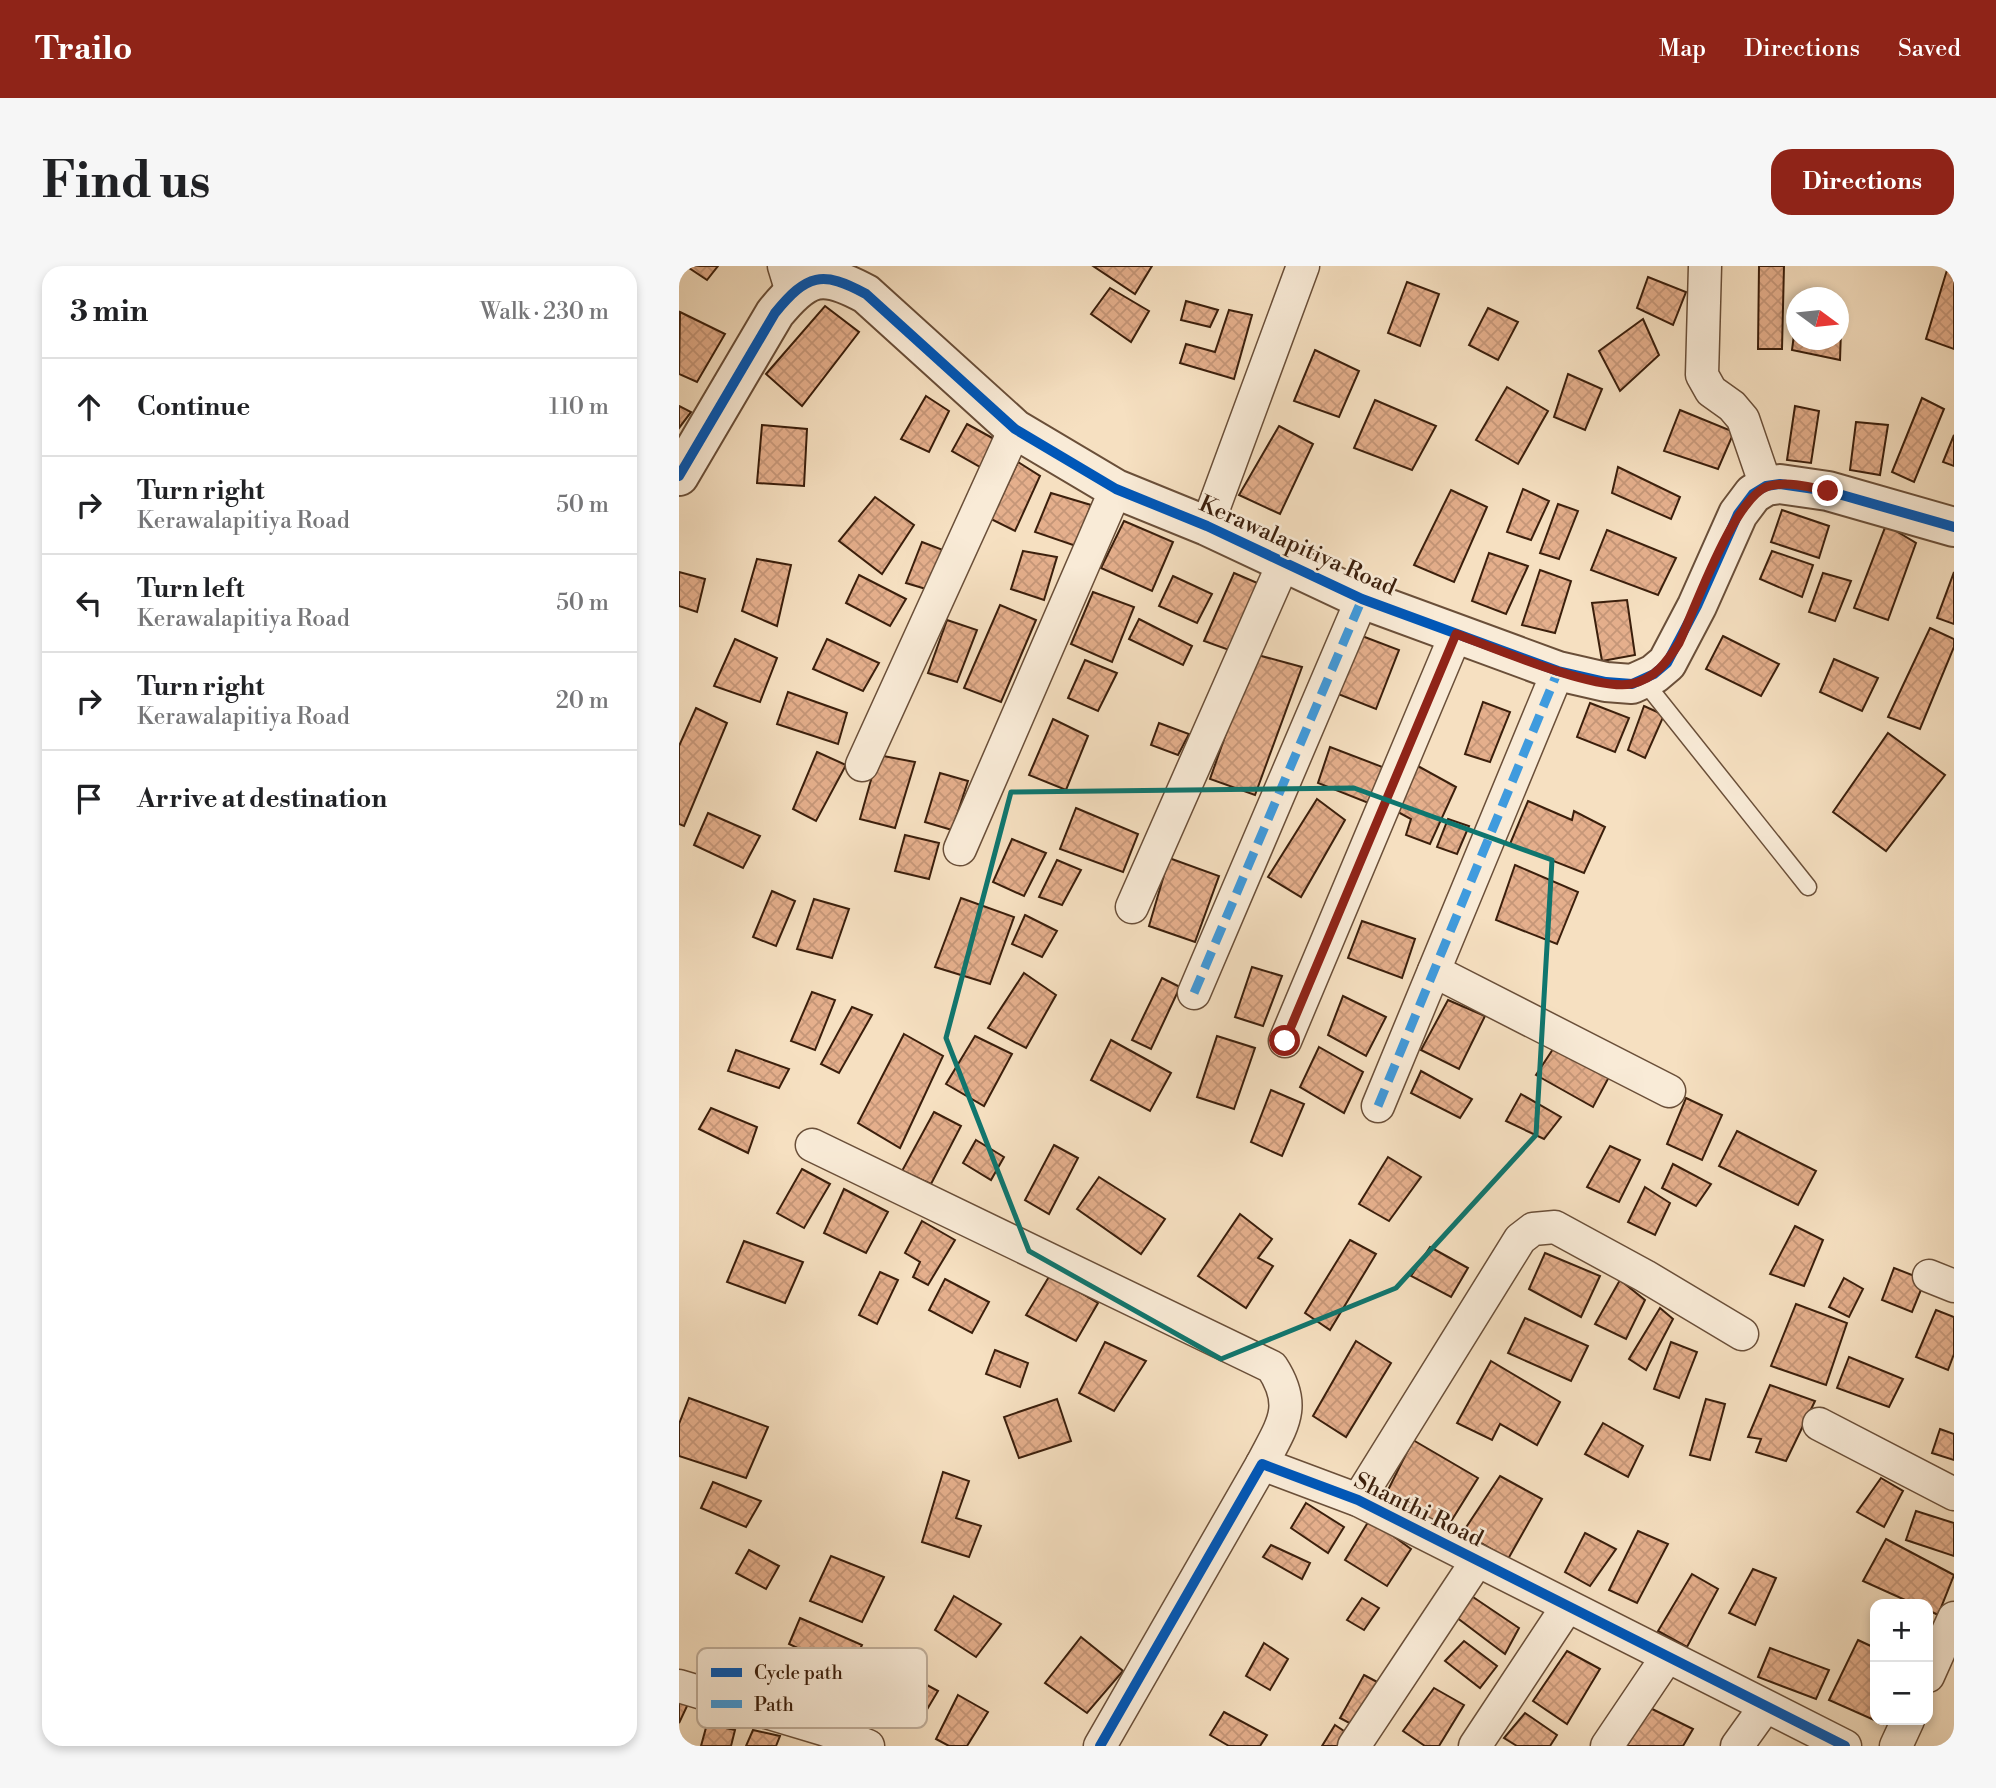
<!DOCTYPE html>
<html lang="en">
<head>
<meta charset="utf-8">
<style>
	body { margin:0; font-family:"Libre Bodoni",serif; background:#f6f6f6; color:#202124 }
	.controls { position:absolute; right:21px; bottom:21px; display:grid; overflow:hidden; border-radius:14px; box-shadow:0 4px 10px #0003 }
	.controls button { width:63px; height:63px; display:grid; place-items:center; padding:0; border:0; border-bottom:2px solid #e0e0e0; background:#fff; color:#202124; font:35px sans-serif }
	.compass { position:absolute; left:1107px; top:21px; width:63px; height:63px; border-radius:50%; background:#fff; box-shadow:0 4px 10px #0003; rotate:105deg }
	.stop { position:absolute; width:21px; height:21px; margin:-16px; border:5px solid #8f2418; border-radius:50%; background:#fff }
	.stop.end { background:#8f2418; border-color:#fff; box-shadow:0 2px 7px #0008 }
	.list { margin:0; padding:0; list-style:none }
	h2 { display:flex; justify-content:space-between; align-items:center; height:91px; margin:0; padding:0 28px; font-size:30px }
	h2 small { font-size:23px; font-weight:400; color:#757577 }
	.list li { display:grid; grid-template-columns:46px 1fr auto; gap:21px; align-items:center; box-sizing:border-box; height:98px; padding:0 28px; border-top:2px solid #e0e0e0 }
	.list b { display:block; font-size:26px; white-space:nowrap }
	.list p { margin:0; font-size:23px; white-space:nowrap; color:#757577 }
	.list em { font-size:23px; font-style:normal; color:#757577 }
	.icon { flex:none; width:38px; height:38px; fill:none; stroke:currentColor; stroke-width:2; stroke-linecap:round; stroke-linejoin:round }
	.map { position:relative; flex:none; width:1275px; height:1480px; overflow:hidden; border-radius:21px }
	header { display:flex; align-items:center; gap:42px; box-sizing:border-box; height:98px; padding:0 35px; background:#8f2418; color:#fff }
	header strong { font-size:33px }
	nav { display:flex; gap:38px; margin-inline-start:auto; font-size:24px }
	.intro { display:flex; align-items:center; justify-content:space-between; box-sizing:border-box; height:168px; padding:0 42px }
	h1 { margin:0; font-size:49px }
	.button { padding:18px 32px; border-radius:21px; background:#8f2418; color:#fff; font-size:24px; font-weight:700 }
	main { display:flex; gap:42px; padding:0 42px }
	aside { flex:1; background:#fff; border-radius:21px; box-shadow:0 4px 10px #0003 }
	.map>svg:first-child { display:block }
	.building { fill:url(#building-cross-hatch); stroke:#3b1f0c; stroke-width:2 }
	.lines { fill:none; stroke-linecap:round; stroke-linejoin:round }
	.service-casing { stroke:#6a4f39; stroke-width:19 }
	.minor-casing { stroke:#6a4f39; stroke-width:35 }
	.tertiary-casing { stroke:#6a4f39; stroke-width:42 }
	.service { stroke:#f9ebd7; stroke-width:16 }
	.minor { stroke:#f9ebd7; stroke-width:32 }
	.tertiary { stroke:#f9ebd7; stroke-width:38 }
	.quiet { stroke:#3f9bde; stroke-width:9; stroke-dasharray:18 9; stroke-linecap:butt }
	.cycleway-casing { stroke:#f9ebd7; stroke-width:15 }
	.cycleway { stroke:#0057b8; stroke-width:10 }
	.route { stroke:#8f2418; stroke-width:9 }
	.marked { fill:none; stroke:#0f766e; stroke-width:5; stroke-linejoin:round }
	.labels { text-anchor:middle; stroke-width:5; stroke-linejoin:round; paint-order:stroke }
	.street-label { font-size:23px; fill:#3b1f0c; stroke:#f9ebd7 }
	.key { fill:#f9ebd7; stroke:#c0ae9a; stroke-width:2 }
	.key-label { font-size:19px; fill:#3b1f0c }
</style>
</head>
<body>
<header>
<strong>Trailo</strong>
<nav><a>Map</a><a>Directions</a><a>Saved</a></nav>
</header>
<div class="intro"><h1>Find us</h1><a class="button">Directions</a></div>
<main>
<aside>
<h2>3 min<small>Walk · 230 m</small></h2>
<ul class="list">
<li><svg class="icon" aria-label="ahead" viewBox="0 0 24 24"><path d="M12 20V5M6 11l6-6 6 6"/></svg><div><b>Continue</b></div><em>110 m</em></li>
<li><svg class="icon" aria-label="right" viewBox="0 0 24 24"><path d="M7 20v-9h11M14 6l5 5-5 5"/></svg><div><b>Turn right</b><p>Kerawalapitiya Road</p></div><em>50 m</em></li>
<li><svg class="icon" aria-label="left" viewBox="0 0 24 24"><path d="M17 20v-9H6M10 6l-5 5 5 5"/></svg><div><b>Turn left</b><p>Kerawalapitiya Road</p></div><em>50 m</em></li>
<li><svg class="icon" aria-label="right" viewBox="0 0 24 24"><path d="M7 20v-9h11M14 6l5 5-5 5"/></svg><div><b>Turn right</b><p>Kerawalapitiya Road</p></div><em>20 m</em></li>
<li><svg class="icon" aria-label="arrive" viewBox="0 0 24 24"><path d="M6 21V4h12l-3 4 3 4H6"/></svg><div><b>Arrive at destination</b></div></li>
</ul>
</aside>
<div class="map">
<svg width="1275" height="1480" viewBox="0 0 1275 1480">
	<defs>
		<pattern id="building-cross-hatch" width="8" height="8" patternUnits="userSpaceOnUse" patternTransform="scale(1.75)"><rect width="8" height="8" fill="#e5af8c"/><path d="M0 0l8 8M0 8l8-8" fill="none" stroke="#c59678"/></pattern>
	</defs>
	<rect width="100%" height="100%" fill="#f6e0c1"/>
	<filter id="stains"><feTurbulence type="fractalNoise" baseFrequency=".00286" numOctaves="4"/><feColorMatrix values="0 0 0 0 .2 0 0 0 0 .09 0 0 0 0 .02 0 0 0 .5 -.17"/></filter>
	<radialGradient id="worn" r=".72"><stop offset=".6" stop-color="#630" stop-opacity="0"/><stop offset="1" stop-color="#630" stop-opacity=".3"/></radialGradient>
	<!-- building -->
	<g class="building">
		<polygon points="7,0 39,0 28,14"/>
		<polygon points="414,0 473,0 456,28"/>
		<polygon points="1080,0 1105,0 1103,83 1079,83"/>
		<polygon points="1268,4 1275,5 1275,83 1247,73"/>
		<polygon points="969,11 1007,26 994,59 958,42"/>
		<polygon points="728,16 760,28 741,80 709,67"/>
		<polygon points="431,22 470,45 452,76 412,48"/>
		<polygon points="507,35 539,44 531,61 502,54"/>
		<polygon points="146,40 180,66 123,140 87,108"/>
		<polygon points="809,42 839,56 819,94 790,79"/>
		<polygon points="550,44 573,49 555,113 501,97 507,78 536,86"/>
		<polygon points="1,46 46,68 18,116 0,108"/>
		<polygon points="964,53 980,89 941,125 920,85"/>
		<polygon points="1117,53 1118,74 1160,74 1160,63 1162,64 1161,94 1113,84"/>
		<polygon points="636,84 680,105 660,151 615,135"/>
		<polygon points="889,108 923,123 906,164 875,151"/>
		<polygon points="828,121 869,145 839,198 797,174"/>
		<polygon points="247,130 270,145 250,186 222,173"/>
		<polygon points="1243,132 1265,143 1235,216 1213,206"/>
		<polygon points="696,134 757,160 733,204 675,182"/>
		<polygon points="0,140 12,146 0,162"/>
		<polygon points="1116,140 1140,145 1132,197 1108,194"/>
		<polygon points="1001,144 1055,166 1039,203 985,185"/>
		<polygon points="1177,156 1209,159 1201,209 1171,204"/>
		<polygon points="288,158 317,174 303,202 273,185"/>
		<polygon points="83,159 128,163 125,220 78,217"/>
		<polygon points="600,160 634,178 601,248 560,229"/>
		<polygon points="1275,169 1275,200 1264,196"/>
		<polygon points="339,196 361,210 336,265 312,253"/>
		<polygon points="939,201 1001,231 992,253 933,227"/>
		<polygon points="844,223 870,235 852,274 828,266"/>
		<polygon points="772,224 808,241 775,316 735,299"/>
		<polygon points="372,227 412,239 397,280 356,266"/>
		<polygon points="196,231 235,259 203,308 160,275"/>
		<polygon points="879,238 899,245 880,293 861,287"/>
		<polygon points="1103,244 1150,260 1140,292 1092,276"/>
		<polygon points="445,255 494,276 473,325 422,302"/>
		<polygon points="1207,259 1237,277 1209,354 1175,342"/>
		<polygon points="928,264 997,292 979,329 912,304"/>
		<polygon points="243,276 264,284 247,323 227,317"/>
		<polygon points="344,285 378,291 365,334 332,323"/>
		<polygon points="1093,285 1134,299 1123,331 1081,313"/>
		<polygon points="810,287 849,300 827,348 793,335"/>
		<polygon points="78,293 112,299 98,360 63,345"/>
		<polygon points="861,304 892,315 876,367 843,359"/>
		<polygon points="0,306 26,313 18,346 0,340"/>
		<polygon points="1275,306 1275,358 1258,352"/>
		<polygon points="555,307 583,319 553,385 525,375"/>
		<polygon points="1144,307 1172,315 1156,355 1130,346"/>
		<polygon points="180,309 227,333 211,360 167,337"/>
		<polygon points="494,310 533,328 518,357 480,340"/>
		<polygon points="414,326 455,341 433,396 392,378"/>
		<polygon points="948,334 956,389 923,395 913,337"/>
		<polygon points="321,339 357,354 322,436 285,422"/>
		<polygon points="460,353 513,380 504,399 450,373"/>
		<polygon points="268,354 298,364 278,416 249,407"/>
		<polygon points="1251,362 1275,373 1275,381 1241,463 1209,451"/>
		<polygon points="683,370 720,384 697,443 659,428"/>
		<polygon points="1044,370 1100,398 1082,430 1027,403"/>
		<polygon points="56,373 98,392 81,436 35,420"/>
		<polygon points="148,373 200,397 184,425 134,403"/>
		<polygon points="575,388 623,401 576,529 531,513"/>
		<polygon points="1155,393 1199,412 1183,445 1141,426"/>
		<polygon points="406,394 438,407 419,445 389,432"/>
		<polygon points="109,426 168,447 159,478 98,458"/>
		<polygon points="804,436 831,446 811,496 786,488"/>
		<polygon points="911,437 950,452 936,486 898,471"/>
		<polygon points="965,440 985,449 966,492 949,484"/>
		<polygon points="17,442 48,457 5,560 0,558 0,480"/>
		<polygon points="374,453 409,470 387,524 350,509"/>
		<polygon points="480,457 510,468 499,489 472,479"/>
		<polygon points="1209,467 1266,509 1207,585 1154,546"/>
		<polygon points="651,481 706,502 692,538 639,517"/>
		<polygon points="138,486 167,499 137,555 114,543"/>
		<polygon points="199,489 236,496 216,562 181,553"/>
		<polygon points="737,499 777,521 751,578 727,569 732,553 717,545"/>
		<polygon points="261,507 289,515 273,564 246,556"/>
		<polygon points="638,533 666,554 622,631 589,611"/>
		<polygon points="849,535 893,554 895,545 926,561 905,607 831,578"/>
		<polygon points="397,542 459,568 444,606 381,583"/>
		<polygon points="29,547 81,570 64,602 15,579"/>
		<polygon points="769,553 790,560 778,588 758,581"/>
		<polygon points="226,569 260,577 250,613 216,605"/>
		<polygon points="333,573 367,587 345,630 314,616"/>
		<polygon points="490,592 540,610 516,676 470,660"/>
		<polygon points="378,594 402,604 383,639 360,631"/>
		<polygon points="836,599 899,626 878,678 817,654"/>
		<polygon points="93,625 116,635 97,680 74,671"/>
		<polygon points="282,632 335,651 311,718 256,701"/>
		<polygon points="135,633 170,643 153,692 118,683"/>
		<polygon points="346,649 378,665 363,691 333,678"/>
		<polygon points="683,655 736,673 723,712 669,692"/>
		<polygon points="573,701 603,710 584,760 556,751"/>
		<polygon points="345,707 377,729 347,782 309,762"/>
		<polygon points="483,712 501,721 472,783 453,774"/>
		<polygon points="133,726 156,734 136,784 112,775"/>
		<polygon points="664,730 707,751 687,790 649,769"/>
		<polygon points="769,734 806,750 780,803 742,784"/>
		<polygon points="173,741 193,749 160,807 142,798"/>
		<polygon points="225,768 264,790 221,882 179,857"/>
		<polygon points="296,770 333,788 305,840 267,818"/>
		<polygon points="538,770 576,782 555,843 518,831"/>
		<polygon points="432,774 492,807 471,845 412,814"/>
		<polygon points="876,780 930,811 914,841 857,809"/>
		<polygon points="640,781 684,806 665,847 621,821"/>
		<polygon points="57,784 110,803 100,822 49,805"/>
		<polygon points="742,805 793,833 781,852 732,827"/>
		<polygon points="592,824 625,838 603,890 572,876"/>
		<polygon points="842,828 882,851 865,873 827,855"/>
		<polygon points="1007,832 1043,849 1023,894 988,878"/>
		<polygon points="32,842 78,861 69,887 20,863"/>
		<polygon points="255,846 282,860 252,918 223,905"/>
		<polygon points="1058,865 1137,905 1119,939 1040,900"/>
		<polygon points="297,874 325,891 312,914 284,897"/>
		<polygon points="375,879 399,892 370,948 346,934"/>
		<polygon points="931,880 961,894 940,936 908,921"/>
		<polygon points="709,891 742,911 710,955 680,938"/>
		<polygon points="994,898 1032,918 1017,940 983,922"/>
		<polygon points="123,903 151,918 125,962 98,947"/>
		<polygon points="420,911 486,953 462,988 398,943"/>
		<polygon points="966,921 991,937 976,969 949,956"/>
		<polygon points="165,923 209,946 187,987 145,967"/>
		<polygon points="561,948 593,973 579,992 594,1000 567,1042 519,1010"/>
		<polygon points="243,955 276,974 249,1019 234,1011 241,996 226,987"/>
		<polygon points="1116,960 1144,974 1125,1020 1091,1008"/>
		<polygon points="671,974 697,988 651,1064 626,1047"/>
		<polygon points="65,975 124,996 106,1037 48,1016"/>
		<polygon points="751,981 789,1002 772,1031 732,1010"/>
		<polygon points="866,987 921,1010 902,1051 850,1023"/>
		<polygon points="1215,1002 1246,1014 1233,1046 1203,1034"/>
		<polygon points="201,1006 219,1014 198,1058 180,1049"/>
		<polygon points="371,1009 419,1037 397,1075 347,1049"/>
		<polygon points="1165,1012 1184,1023 1170,1051 1150,1041"/>
		<polygon points="266,1013 310,1036 293,1067 250,1044"/>
		<polygon points="941,1014 966,1034 947,1073 916,1058"/>
		<polygon points="1117,1038 1168,1057 1147,1119 1092,1100"/>
		<polygon points="981,1042 994,1053 967,1104 950,1093"/>
		<polygon points="1257,1044 1275,1051 1275,1088 1269,1104 1237,1091"/>
		<polygon points="846,1052 909,1080 892,1115 829,1087"/>
		<polygon points="677,1075 712,1097 667,1171 634,1150"/>
		<polygon points="426,1076 467,1095 435,1145 400,1127"/>
		<polygon points="992,1076 1018,1086 1000,1132 975,1123"/>
		<polygon points="316,1084 349,1097 341,1121 307,1108"/>
		<polygon points="1170,1091 1224,1113 1210,1141 1158,1122"/>
		<polygon points="812,1095 881,1136 858,1179 821,1158 813,1174 778,1157"/>
		<polygon points="1091,1119 1136,1135 1107,1195 1077,1186 1082,1173 1069,1171"/>
		<polygon points="10,1132 89,1161 67,1212 0,1190 0,1158"/>
		<polygon points="378,1133 392,1175 340,1192 325,1151"/>
		<polygon points="1027,1133 1046,1138 1031,1194 1011,1189"/>
		<polygon points="924,1157 964,1180 949,1211 906,1188"/>
		<polygon points="1261,1163 1275,1168 1275,1194 1253,1187"/>
		<polygon points="734,1174 799,1212 766,1265 705,1232"/>
		<polygon points="264,1206 290,1215 277,1252 302,1260 290,1291 243,1276"/>
		<polygon points="821,1210 863,1233 829,1293 784,1266"/>
		<polygon points="1202,1212 1224,1225 1205,1261 1178,1246"/>
		<polygon points="34,1216 82,1235 67,1261 22,1242"/>
		<polygon points="627,1237 665,1261 649,1287 612,1262"/>
		<polygon points="1237,1245 1275,1257 1275,1290 1227,1274"/>
		<polygon points="691,1253 732,1283 708,1320 666,1294"/>
		<polygon points="959,1265 989,1278 958,1337 930,1324"/>
		<polygon points="906,1267 937,1283 911,1320 886,1306"/>
		<polygon points="1207,1273 1275,1309 1259,1349 1249,1344 1249,1338 1235,1338 1184,1315"/>
		<polygon points="592,1279 631,1297 623,1313 584,1291"/>
		<polygon points="70,1284 100,1300 87,1323 57,1307"/>
		<polygon points="152,1290 205,1311 183,1356 131,1335"/>
		<polygon points="1074,1303 1097,1312 1076,1359 1050,1347"/>
		<polygon points="1013,1308 1039,1323 1008,1381 979,1365"/>
		<polygon points="791,1329 840,1362 826,1388 777,1351"/>
		<polygon points="275,1330 322,1358 297,1391 256,1364"/>
		<polygon points="683,1332 700,1342 685,1364 668,1354"/>
		<polygon points="121,1352 183,1379 170,1406 110,1378"/>
		<polygon points="402,1371 444,1405 408,1447 366,1417"/>
		<polygon points="1179,1374 1196,1382 1196,1454 1206,1454 1204,1458 1150,1434"/>
		<polygon points="785,1375 818,1400 801,1422 766,1395"/>
		<polygon points="585,1377 609,1393 591,1424 567,1410"/>
		<polygon points="1091,1382 1150,1404 1137,1433 1079,1411"/>
		<polygon points="888,1385 921,1403 888,1458 854,1435"/>
		<polygon points="200,1393 259,1425 240,1457 181,1430"/>
		<polygon points="685,1409 702,1418 676,1460 661,1452"/>
		<polygon points="755,1422 785,1439 760,1480 746,1480 724,1465"/>
		<polygon points="279,1429 309,1446 288,1480 270,1480 257,1473"/>
		<polygon points="0,1434 9,1438 0,1457"/>
		<polygon points="967,1440 1014,1463 1004,1480 944,1480"/>
		<polygon points="545,1446 588,1469 581,1480 550,1480 531,1469"/>
		<polygon points="846,1447 878,1469 871,1480 838,1480 825,1472"/>
		<polygon points="28,1458 56,1464 52,1480 22,1480"/>
		<polygon points="656,1459 671,1469 662,1480 643,1480"/>
		<polygon points="74,1464 101,1470 97,1480 67,1480"/>
	</g>
	<g class="lines">
		<defs>
			<polyline id="service" points="964,414 1129,621"/>
			<g id="minor">
				<polyline points="105,0 113,26"/>
				<polyline points="1026,0 1023,109 1032,125 1053,140 1064,153 1087,220"/>
				<polyline points="528,260 624,0"/>
				<polyline points="183,499 336,163"/>
				<polyline points="281,583 437,223"/>
				<polyline points="453,641 605,296"/>
				<polyline points="755,705 990,825"/>
				<polyline points="515,727 683,333"/>
				<polyline points="606,775 777,368"/>
				<polyline points="699,840 879,405"/>
				<path d="M133,879l460,222c26,40 10,58 -10,97"/>
				<polyline points="1250,1010 1275,1020"/>
				<polyline points="1140,1158 1275,1228"/>
				<polyline points="679,1234 841,973 854,963 876,961 966,1010 1063,1068"/>
				<polyline points="1249,1410 1275,1352"/>
				<polyline points="0,1420 147,1464 189,1480"/>
				<polyline points="421,1480 583,1198 679,1234 1166,1480"/>
				<polyline points="675,1480 798,1295"/>
				<polyline points="796,1480 888,1341"/>
				<polyline points="928,1480 988,1391"/>
				<polyline points="1058,1480 1086,1441"/>
				<polyline points="1217,1480 1229,1454"/>
			</g>
			<path id="tertiary" d="M0,210l96,-163c32,-39 47,-43 91,-19l149,135 101,60 91,37 155,73 196,72 48,11 26,2 22,-10 13,-11 30,-57 41,-92 15,-20 13,-8 14,-2 48,7 126,36"/>
		</defs>
		<!-- service casing -->
		<use href="#service" class="service-casing"/>
		<!-- minor casing -->
		<use href="#minor" class="minor-casing"/>
		<!-- tertiary casing -->
		<use href="#tertiary" class="tertiary-casing"/>
		<!-- service -->
		<use href="#service" class="service"/>
		<!-- minor -->
		<use href="#minor" class="minor"/>
		<!-- tertiary -->
		<use href="#tertiary" class="tertiary"/>
		<!-- quiet -->
		<g class="quiet">
			<polyline points="515,727 683,333"/>
			<polyline points="699,840 879,405"/>
		</g>
		<defs>
			<g id="cycleway">
				<path d="M0,210l96,-163c32,-39 47,-43 91,-19l149,135 101,60 91,37 155,73 196,72 48,11 26,2 22,-10 13,-11 30,-57 41,-92 15,-20 13,-8 14,-2 48,7 126,36"/>
				<polyline points="421,1480 583,1198 679,1234 1166,1480"/>
			</g>
		</defs>
		<!-- cycleway casing -->
		<use href="#cycleway" class="cycleway-casing"/>
		<!-- cycleway -->
		<use href="#cycleway" class="cycleway"/>
	</g>
	<g class="lines">
		<!-- route -->
		<path class="route" d="M606,775l171,-407c38,14 139,57 175,50 24,-5 36,-22 48,-41 16,-34 55,-147 90,-157 19,-5 41,1 59,5"/>
	</g>
	<!-- marked area -->
	<path class="marked" d="M675,522l198,72 -16,275 -140,153 -175,71 -192,-108 -83,-213 65,-246z"/>
	<g class="labels">
		<!-- street labels -->
		<g class="street-label">
			<text transform="translate(619 279) rotate(24)" y="8">Kerawalapitiya Road</text>
			<text transform="translate(740 1243) rotate(26)" y="8">Shanthi Road</text>
		</g>
	</g>
	<!-- legend -->
	<rect x="18" y="1382" width="230" height="80" rx="10" class="key"/>
	<rect x="32" y="1402" width="31" height="9" fill="#0057b8"/>
	<rect x="32" y="1434" width="31" height="8" fill="#3f9bde"/>
	<g class="key-label">
		<text x="75" y="1413">Cycle path</text>
		<text x="75" y="1445">Path</text>
	</g>
	<rect width="100%" height="100%" filter="url(#stains)"/>
	<rect width="100%" height="100%" fill="url(#worn)"/>
</svg>
<div class="controls">
<button>+</button>
<button>−</button>
</div>
<svg class="compass" viewBox="-18 -18 36 36"><path d="M0-13l5 13h-10z" fill="#e53935"/><path d="M0 13l5-13h-10z" fill="#757577"/></svg>
<div class="stop" style="left:606px;top:775px"></div>
<div class="stop end" style="left:1149px;top:225px"></div>
</div>
</main>
</body>
</html>
